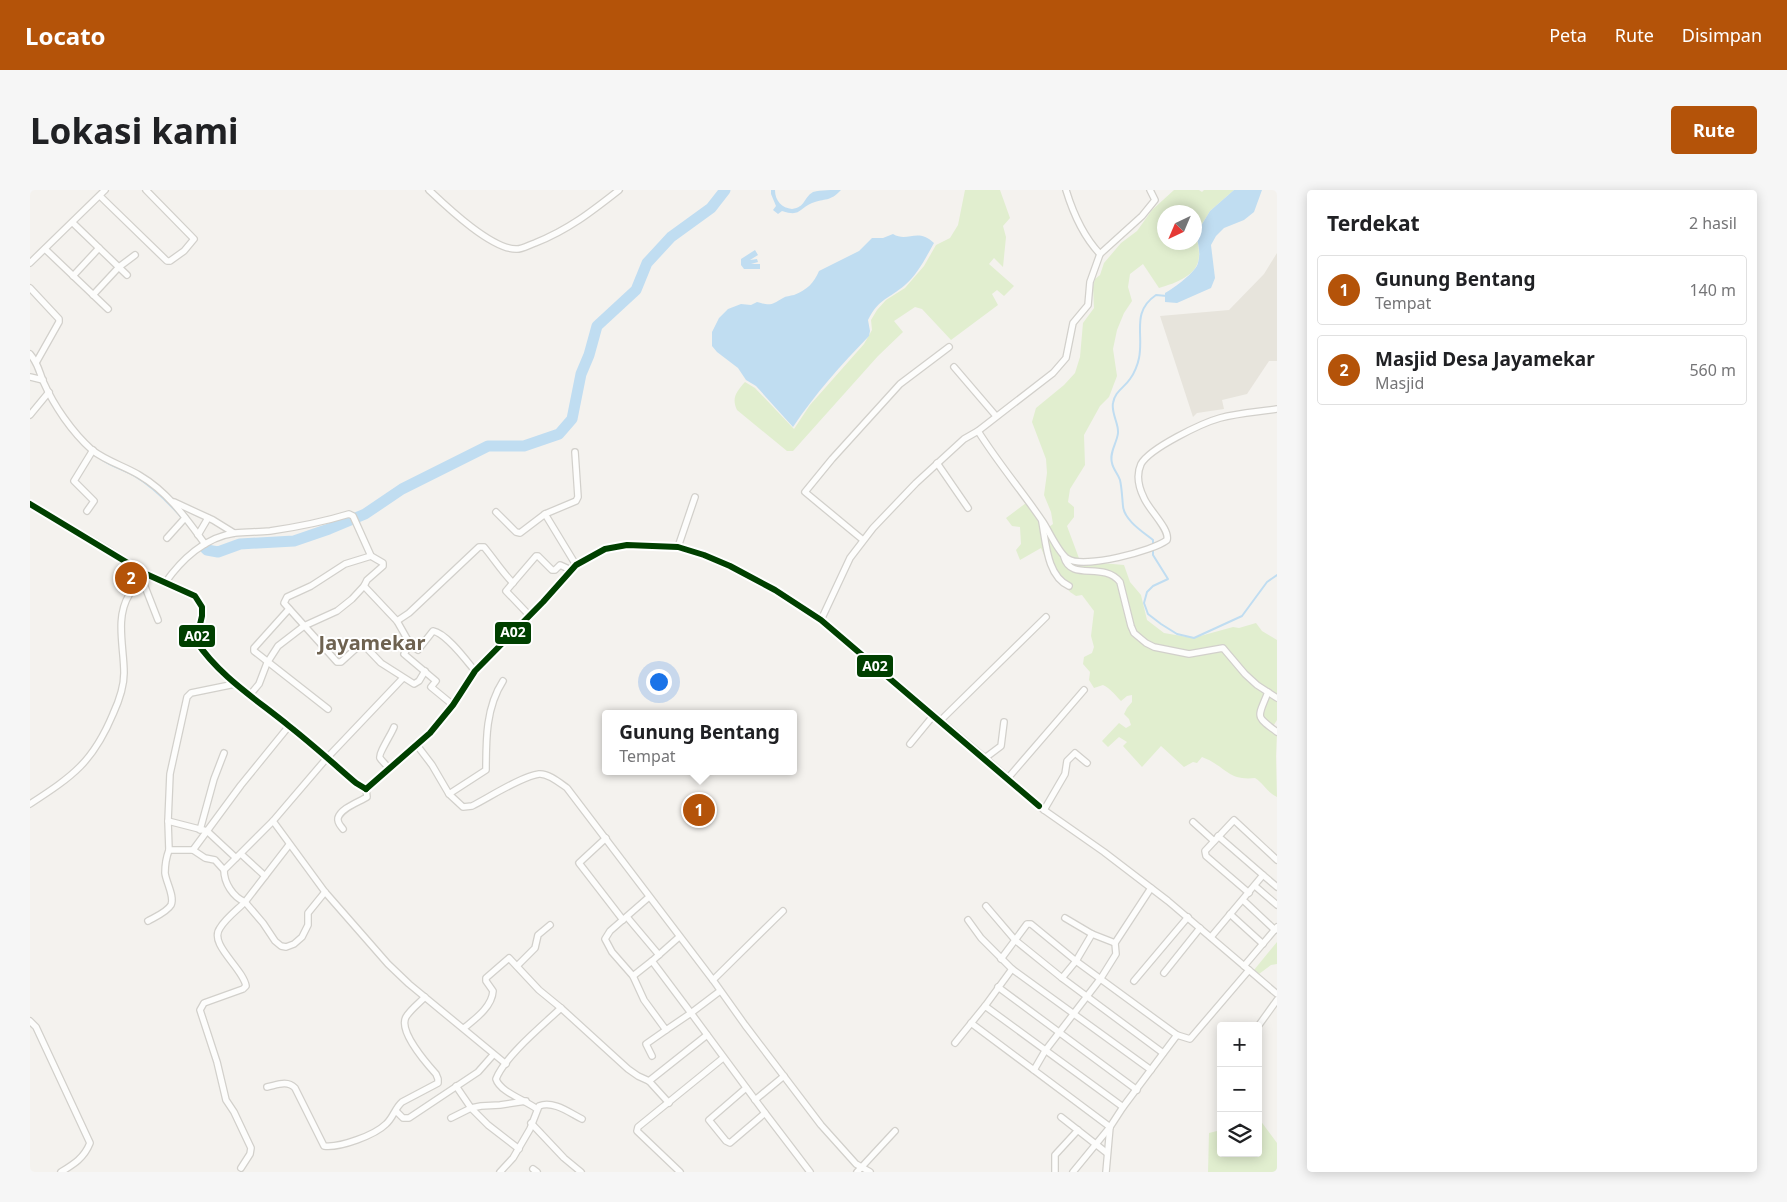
<!DOCTYPE html>
<html lang="id">
<head>
<meta charset="utf-8">
<style>
	body { margin:0; font-family:"Noto Sans",sans-serif; background:#f6f6f6; color:#202124 }
	.controls { position:absolute; right:15px; bottom:15px; display:grid; overflow:hidden; border-radius:5px; box-shadow:0 2px 12px #0003 }
	.controls button { width:45px; height:45px; display:grid; place-items:center; padding:0; border:0; border-bottom:1px solid #e0e0e0; background:#fff; color:#202124; font:25px sans-serif }
	.compass { position:absolute; left:1127px; top:15px; width:45px; height:45px; border-radius:50%; background:#fff; box-shadow:0 2px 12px #0003; rotate:224deg }
	.you { position:absolute; left:628px; top:491px; width:18px; height:18px; margin:-12px; border:4px solid #fff; border-radius:50%; background:#1a73e8; box-shadow:0 0 0 8px #1a73e833 }
	.badge { display:grid; place-items:center; width:32px; height:32px; border-radius:50%; background:#b45309; color:#fff; font-size:16px; font-weight:700 }
	.pin { position:absolute; translate:-50% -50%; border:2px solid #fff; box-shadow:0 1px 5px #0006 }
	.popup { position:absolute; left:572px; top:520px; width:195px; height:65px; box-sizing:border-box; display:grid; place-content:center; border-radius:5px; background:#fff; filter:drop-shadow(0 1px 4px #0005); font-size:16px; white-space:nowrap; color:#757577 }
	.popup b { font-size:19px; color:#202124 }
	.popup::after { content:''; position:absolute; left:50%; top:100%; margin-left:-10px; border:10px solid transparent; border-top-color:#fff }
	.list { margin:0; padding:0; list-style:none }
	h2 { display:flex; justify-content:space-between; align-items:center; height:65px; margin:0; padding:0 20px; font-size:21px }
	h2 small { font-size:16px; font-weight:400; color:#757577 }
	.list li { display:grid; grid-template-columns:32px 1fr auto; gap:15px; align-items:center; box-sizing:border-box; height:70px; margin:0 10px 10px; padding:0 10px; border:1px solid #e0e0e0; border-radius:5px }
	.list b { display:block; font-size:19px; white-space:nowrap }
	.list p { margin:0; font-size:16px; white-space:nowrap; color:#757577 }
	.list em { font-size:16px; font-style:normal; color:#757577 }
	.icon { flex:none; width:28px; height:28px; fill:none; stroke:currentColor; stroke-width:2; stroke-linecap:round; stroke-linejoin:round }
	.map { position:relative; flex:none; width:1247px; height:982px; overflow:hidden; border-radius:5px }
	header { display:flex; align-items:center; gap:30px; box-sizing:border-box; height:70px; padding:0 25px; background:#b45309; color:#fff }
	header strong { font-size:24px }
	nav { display:flex; gap:28px; margin-inline-start:auto; font-size:18px }
	.intro { display:flex; align-items:center; justify-content:space-between; box-sizing:border-box; height:120px; padding:0 30px }
	h1 { margin:0; font-size:35px }
	.button { padding:12px 22px; border-radius:5px; background:#b45309; color:#fff; font-size:18px; font-weight:700 }
	main { display:flex; gap:30px; padding:0 30px }
	aside { flex:1; background:#fff; border-radius:5px; box-shadow:0 2px 12px #0003 }
	.map>svg:first-child { display:block }
	.residential { fill:#e7e4dc }
	.green { fill:#e1eecf; fill-rule:evenodd }
	.water { fill:#c0ddf1 }
	.lines { fill:none; stroke-linecap:round; stroke-linejoin:round }
	.stream { stroke:#c0ddf1; stroke-width:2 }
	.river { stroke:#c0ddf1; stroke-width:11 }
	.street-casing { stroke:#d2d0cb; stroke-width:8 }
	.street { stroke:#fdfdfc; stroke-width:5.5 }
	.bus-1-casing { stroke:#fff; stroke-width:10 }
	.bus-1 { stroke:#004000; stroke-width:6 }
	.labels { text-anchor:middle; stroke-width:4; stroke-linejoin:round; paint-order:stroke }
	.quarter-label { font-size:20px; font-weight:bold; fill:#6e6250; stroke:#fff }
	.line-badge { stroke:#fff; stroke-width:2 }
	.badge-label { font-size:14px; text-anchor:middle; font-weight:bold; fill:#fff }
</style>
</head>
<body>
<header>
<strong>Locato</strong>
<nav><a>Peta</a><a>Rute</a><a>Disimpan</a></nav>
</header>
<div class="intro"><h1>Lokasi kami</h1><a class="button">Rute</a></div>
<main>
<div class="map">
<svg width="1247" height="982" viewBox="0 0 1247 982">
	<rect width="100%" height="100%" fill="#f4f2ee"/>
	<!-- residential -->
	<polygon class="residential" points="1247,63 1247,171 1239,171 1217,204 1192,210 1194,219 1167,223 1163,227 1130,126 1199,120 1234,84"/>
	<!-- green -->
	<g class="green">
		<path d="M935,0h35l10,28 -7,8 3,11 -3,30 -9,-9 -5,6 25,22 -10,10 -7,-6 -5,4 6,11 -47,35 -29,-31 -7,-2 -21,14 9,11 -25,24 -85,95h-6l-50,-41c-6,-12 0,-19 8,-28l10,6 39,41 16,-24 54,-61 8,-14 -1,-10 6,-10 9,-10 19,-12 19,-22 12,-21 14,-7 8,-13z"/>
		<path d="M1144,0h25l3,2 2,-2h30l-24,21 -14,23c1,6 3,13 3,20 1,21 -23,29 -40,34l-16,-24 -13,10 -2,13 4,14 -8,12 -7,17 -4,19 4,27 -8,21 -9,9 -16,29 1,30 -15,24 -2,13 6,5v10l-7,9 13,35 44,4 6,17 11,13 6,25 17,13 29,5 40,-11 6,1 17,-5 6,8 15,9v80l-5,8 5,5 -1,23 1,41c-8,-3 -14,-14 -22,-19 -28,3 -29,-12 -53,-21l-5,6 -4,-1 -9,5 -23,-21 -19,21 -19,-21 4,-4 -8,-5 -11,10 -6,-6 17,-18 7,5 5,-3 -2,-6 -5,-5 3,-6 5,-6v-7l-5,1 -6,5c-6,-6 -10,-12 -18,-16l-9,3 -5,-8 1,-8 -7,-8 1,-7 8,-4 2,-6 -3,-11 3,-25 -12,-16 -6,1 -6,-4 -7,-10 -11,-8 -11,-26 -21,12 -4,-10 5,-6 -1,-17 -8,-1 -6,-8 24,-18 19,27 4,-3 -2,-12 -7,-17 3,-22 -1,-14 -14,-37 4,-14 28,-23 11,-12 5,-16 3,-34 11,-15 -1,-21 2,-8 5,-4 4,-12 17,-20 16,-12 15,-21zM1134,22h30v30h-30z"/>
		<polygon points="1247,752 1247,774 1241,775 1229,784 1224,780"/>
		<polygon points="1228,930 1230,930 1247,953 1247,982 1178,982 1179,943 1191,940 1191,963 1228,963"/>
	</g>
	<!-- water -->
	<g class="water">
		<path d="M741,0h4c0,11 7,18 17,19 14,-2 11,-11 21,-17 8,-2 19,-2 28,-2 -11,12 -16,8 -29,13 -14,6 -11,14 -30,8l-4,3 -5,-4 3,-4 -5,-12z"/>
		<path d="M1204,0h28l-8,22 -10,8 -20,8 -8,8 -5,9 4,33 -4,10 -34,15 -12,-1v-9c9,-5 31,-21 33,-30 3,-10 0,-20 -2,-29l14,-23z"/>
		<path d="M863,44c15,9 24,-7 41,9 -8,14 -16,31 -29,42 -16,14 -26,13 -37,35l2,11 -1,5c-28,29 -54,58 -76,91l-37,-41 -10,-6 -8,-12 -21,-16 -5,-6v-14l7,-14 9,-9 13,-5 10,1 6,-3c14,4 14,3 26,-4 3,-2 7,-2 11,-3 13,-5 20,-12 25,-24l40,-20 13,-13h11z"/>
		<polygon points="725,60 728,65 720,70 727,69 728,72 721,74 730,74 730,79 714,79 711,75 711,69"/>
	</g>
	<g class="lines">
		<!-- stream -->
		<g class="stream">
			<path d="M1137,106l-11,-1c-25,17 -12,39 -17,63 -1,6 -5,16 -9,21 -6,9 -15,12 -17,24 -2,10 6,21 5,30 -1,10 -9,19 -6,30 1,6 6,11 8,17 2,9 2,17 3,26 1,14 20,26 30,34v15l15,24 -15,7 -6,6 -3,11 4,11 13,10 16,10 17,4 48,-22 25,-34 10,-7"/>
			<path d="M71,269c11,8 21,10 32,16 19,11 35,27 50,44"/>
		</g>
		<!-- river -->
		<polyline class="river" points="175,358 177,360 188,362 210,354 264,351 299,339 335,324 372,299 458,256 494,256 529,244 542,229 551,184 559,165 567,136 606,100 617,73 641,47 681,18 695,0"/>
		<defs>
			<g id="street">
				<path d="M399,0c18,17 63,60 88,59 5,0 12,-4 18,-6 33,-13 56,-31 84,-53"/>
				<path d="M1036,0c7,23 18,47 34,64"/>
				<polyline points="70,6 137,71 140,71 154,61 164,49 116,0"/>
				<polyline points="43,33 97,85"/>
				<polyline points="15,59 78,119"/>
				<polyline points="0,73 75,0"/>
				<polyline points="43,86 69,58"/>
				<polyline points="0,98 29,129 29,132 7,171"/>
				<polyline points="63,105 89,77 105,65"/>
				<path d="M0,164c8,9 9,17 13,27 11,25 29,51 49,69 14,11 32,16 47,25 29,17 47,43 66,69"/>
				<polyline points="924,177 966,226"/>
				<polyline points="0,187 13,190"/>
				<polyline points="0,225 19,202"/>
				<path d="M948,241c20,32 44,60 65,91 6,9 16,32 25,37 16,10 85,-8 99,-19 3,-11 -18,-30 -23,-42 -5,-10 -8,-23 -3,-34 9,-16 61,-41 79,-46 19,-5 38,-6 57,-9"/>
				<polyline points="545,262 548,307 546,311 515,324 546,375"/>
				<polyline points="907,273 938,318"/>
				<polyline points="144,312 183,330 204,343"/>
				<polyline points="0,314 75,358 116,384 165,406 172,417 172,426 166,451 174,463 191,482 205,494 259,536 326,593 336,599"/>
				<polyline points="57,321 64,311 44,291 63,260"/>
				<polyline points="466,322 486,342 490,343 515,324"/>
				<path d="M1012,332c4,21 5,54 27,64"/>
				<polyline points="168,345 178,328"/>
				<polyline points="137,348 155,328"/>
				<polyline points="833,350 775,302 802,269 870,194 919,157"/>
				<polyline points="648,357 665,307"/>
				<polyline points="341,366 315,374 281,396 257,407 254,413 307,472 311,472 332,453 351,473 384,494 389,491 395,481"/>
				<path d="M1034,367c7,25 39,4 56,25l11,44 3,7 12,10 8,4 35,7 34,-6 22,26 12,11 20,13"/>
				<polyline points="112,389 128,430"/>
				<path d="M135,393c16,-23 40,-46 70,-50 12,-1 23,-1 35,-2 27,-4 53,-9 79,-17l4,2 18,40 12,7v3l-16,14 -3,6 -12,13 -15,12 -33,15 -26,20 -11,17 -8,21 -10,12"/>
				<polyline points="334,396 367,431 380,454 374,464 406,491 401,497 423,515"/>
				<polyline points="259,419 224,458 224,461 298,519"/>
				<polyline points="499,425 476,401 506,366 508,366 522,380 525,380 530,375 541,380"/>
				<polyline points="791,430 820,368 843,338 886,293 934,249 948,241 1023,183 1036,168 1043,133 1058,115 1060,92 1070,64 1112,26 1125,10 1120,0"/>
				<path d="M367,431l12,-8 70,-66h5c10,12 18,25 29,36"/>
				<path d="M380,454l8,6 15,-19c13,2 33,29 42,40"/>
				<polyline points="373,488 296,569 243,631 295,702 358,774 379,794 476,874"/>
				<path d="M1238,502c-10,26 -14,23 9,40"/>
				<polyline points="910,531 1016,427"/>
				<path d="M386,554l16,21 17,29 14,13 9,-1c16,-8 50,-30 67,-32 9,-1 21,9 28,14l146,192 32,45 76,100 35,39 14,8"/>
				<polyline points="880,554 903,526"/>
				<polyline points="955,568 971,556 974,532"/>
				<path d="M359,578c-3,-3 -7,-7 -9,-10 -2,-4 12,-25 14,-31"/>
				<polyline points="978,588 1054,500"/>
				<polyline points="336,599 400,543 423,515 445,481 468,456 513,412 546,375 575,359 597,355 648,357 674,365 700,376 745,400 791,430 955,568 1014,620 1074,662 1138,711 1247,804"/>
				<path d="M419,604l37,-24c0,-31 0,-63 17,-89"/>
				<path d="M0,614c43,-28 63,-42 83,-90 6,-13 11,-27 11,-41 0,-26 -9,-55 5,-78 4,-8 12,-14 17,-21"/>
				<polyline points="1014,620 1035,584 1037,571 1045,563 1057,573"/>
				<polyline points="138,631 177,641 206,668"/>
				<polyline points="243,631 194,680 185,670 175,668 163,660 211,595 259,536"/>
				<polyline points="1163,632 1184,651"/>
				<path d="M313,639c-2,-3 -6,-6 -5,-11 3,-10 21,-16 29,-21l-1,-8"/>
				<polyline points="170,640 184,589 194,563"/>
				<polyline points="576,648 549,673 593,730"/>
				<polyline points="139,660 138,631 140,584 157,507 161,503 205,494"/>
				<polyline points="211,664 235,686"/>
				<path d="M194,680c0,13 9,27 21,32l44,-57"/>
				<polyline points="1233,685 1247,697"/>
				<polyline points="1225,696 1247,715"/>
				<polyline points="1219,703 1176,666 1175,661 1204,630 1247,670"/>
				<polyline points="619,707 580,741 575,749 582,762 603,786 614,810 636,840 661,823 622,771 649,747"/>
				<polyline points="1213,710 1245,740"/>
				<polyline points="956,716 985,750 1032,788 1133,863"/>
				<polyline points="1200,724 1233,754"/>
				<polyline points="597,727 629,765"/>
				<polyline points="1035,728 1062,744 1085,753"/>
				<polyline points="938,730 951,748 982,779 1121,880"/>
				<path d="M118,731c7,-4 19,-9 23,-16 4,-8 -5,-23 -6,-32 0,-8 1,-15 4,-23h24"/>
				<polyline points="1181,747 1233,685 1188,646"/>
				<polyline points="487,776 505,758 508,745 520,735"/>
				<polyline points="1214,776 1247,737"/>
				<polyline points="1134,783 1170,738"/>
				<polyline points="603,786 622,771"/>
				<polyline points="1032,788 1046,771 1062,744"/>
				<polyline points="683,790 753,721"/>
				<polyline points="1104,791 1158,727"/>
				<polyline points="968,797 1107,900"/>
				<polyline points="690,801 661,823 735,923 780,982"/>
				<polyline points="955,816 982,779"/>
				<path d="M0,831l6,6 54,116c-6,15 -16,21 -29,29"/>
				<polyline points="941,833 1080,937 1093,917 1147,845 1046,771 1001,734 997,734 971,769"/>
				<polyline points="1229,835 1247,810"/>
				<path d="M434,838c11,-9 28,-21 29,-37l-7,-10v-3l23,-20 30,32 22,18 67,61 10,7 11,5 20,22"/>
				<polyline points="1147,845 1160,849 1219,780"/>
				<polyline points="925,853 955,816 1093,917"/>
				<polyline points="622,866 616,854 636,840"/>
				<polyline points="1004,880 1015,861 1071,788 1086,764 1085,753 1121,698"/>
				<polyline points="619,891 677,845"/>
				<polyline points="426,896 441,918 458,935 489,959"/>
				<path d="M237,897c10,-2 20,-7 28,1l29,58c16,2 51,-11 62,-22 7,-6 9,-16 16,-22l36,-19v-4l-2,-5c-9,-10 -38,-43 -30,-57 4,-7 13,-14 19,-20"/>
				<polyline points="716,898 679,930 696,951 700,953 735,923"/>
				<polyline points="725,910 754,886"/>
				<path d="M507,919c-12,-9 -37,-17 -41,-30 9,-23 47,-54 65,-71"/>
				<polyline points="366,921 373,928 379,928 448,882 463,865"/>
				<polyline points="1031,927 1077,963"/>
				<polyline points="421,928 441,918 451,916 470,915 496,911"/>
				<polyline points="501,933 534,968 551,982"/>
				<path d="M211,978l9,-14 1,-6 -17,-36 -8,-12 -9,-38 -17,-52 4,-7 39,-14 3,-3c-3,-18 -38,-42 -26,-58 6,-10 17,-18 25,-26l18,21 12,18 6,5 5,1 8,-3 8,-7 6,-12v-12l17,-21"/>
				<polyline points="503,979 507,982"/>
				<path d="M470,982l13,-14 17,-29 9,-23c14,-6 31,7 43,13"/>
				<polyline points="650,982 607,941 608,937 693,868"/>
				<polyline points="827,982 865,941"/>
				<polyline points="1025,982 1025,965 1048,940"/>
				<polyline points="1043,982 1080,937"/>
				<polyline points="1076,982 1080,937"/>
			</g>
		</defs>
		<!-- street casing -->
		<use href="#street" class="street-casing"/>
		<!-- street -->
		<use href="#street" class="street"/>
		<defs>
			<g id="bus-1">
				<path d="M0,314l116,70 49,22 7,11v9l-6,25c24,36 60,58 93,85 23,18 45,38 67,57l10,6"/>
				<polyline points="336,599 400,543 423,515 445,481 513,412 546,375 575,359 597,355 648,357 674,365 700,376 745,400 791,430 1009,616"/>
			</g>
		</defs>
		<!-- bus-1 casing -->
		<use href="#bus-1" class="bus-1-casing"/>
		<!-- bus-1 -->
		<use href="#bus-1" class="bus-1"/>
	</g>
	<g class="labels">
		<!-- quarter labels -->
		<g class="quarter-label">
			<text x="342" y="460">Jayamekar</text>
		</g>
	</g>
	<g class="line-badge">
		<rect x="464" y="431" width="38" height="24" rx="5" fill="#004000"/>
		<rect x="148" y="434" width="38" height="24" rx="5" fill="#004000"/>
		<rect x="826" y="464" width="38" height="24" rx="5" fill="#004000"/>
	</g>
	<g class="badge-label">
		<text x="483" y="447">A02</text>
		<text x="167" y="451">A02</text>
		<text x="845" y="481">A02</text>
	</g>
</svg>
<div class="controls">
<button>+</button>
<button>−</button>
<button><svg class="icon" aria-label="layers" viewBox="0 0 24 24"><path d="M12 4l9 5-9 5-9-5zM3 14l9 5 9-5"/></svg></button>
</div>
<svg class="compass" viewBox="-18 -18 36 36"><path d="M0-13l5 13h-10z" fill="#e53935"/><path d="M0 13l5-13h-10z" fill="#757577"/></svg>
<div class="you"></div>
<div class="pin badge" style="left:669px;top:620px">1</div>
<div class="popup"><b>Gunung Bentang</b>Tempat</div>
<div class="pin badge" style="left:101px;top:388px">2</div>
</div>
<aside>
<h2>Terdekat<small>2 hasil</small></h2>
<ul class="list">
<li><span class="badge">1</span><div><b>Gunung Bentang</b><p>Tempat</p></div><em>140 m</em></li>
<li><span class="badge">2</span><div><b>Masjid Desa Jayamekar</b><p>Masjid</p></div><em>560 m</em></li>
</ul>
</aside>
</main>
</body>
</html>
